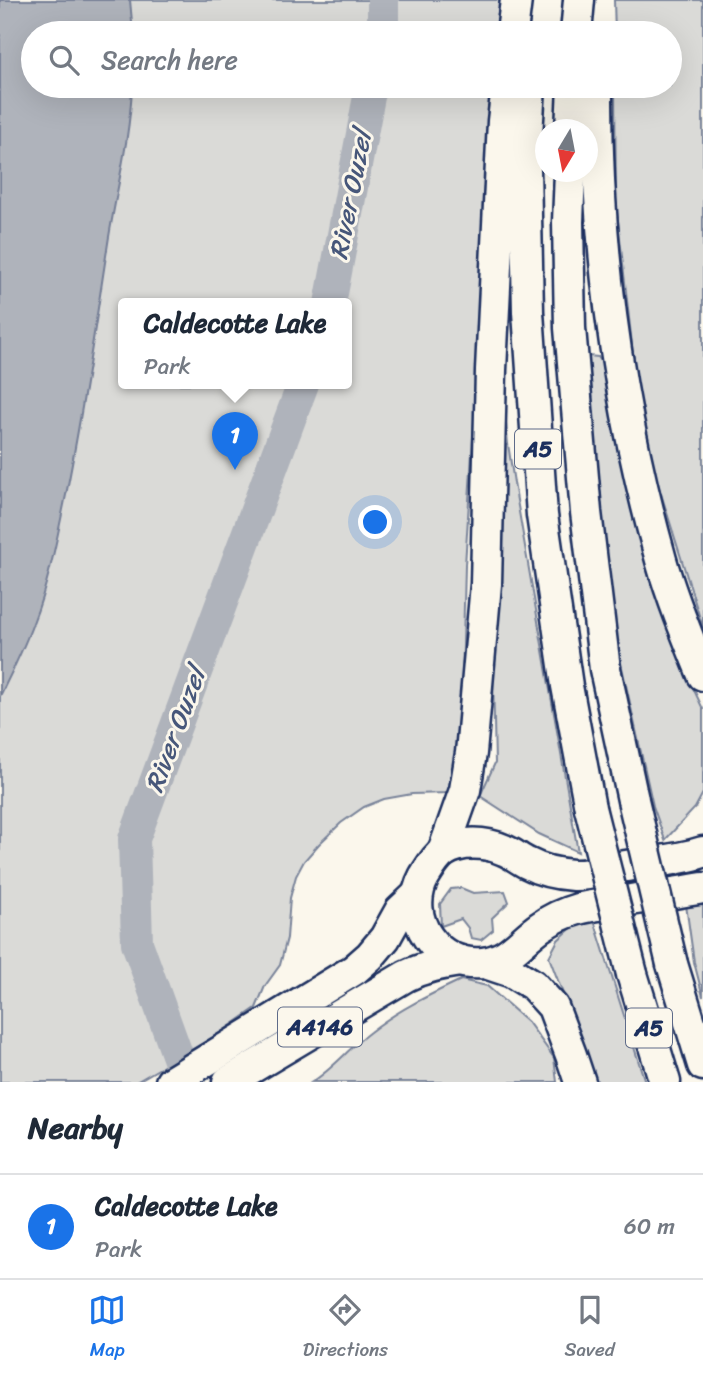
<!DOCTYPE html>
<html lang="en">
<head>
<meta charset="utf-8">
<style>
	body { margin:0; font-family:Sriracha,sans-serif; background:#f2f2f3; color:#1f2937 }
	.compass { position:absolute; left:535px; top:119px; width:63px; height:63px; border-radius:50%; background:#fff; box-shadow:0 7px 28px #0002; rotate:190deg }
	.you { position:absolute; left:376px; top:523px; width:24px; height:24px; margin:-18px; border:5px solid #fff; border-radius:50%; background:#1a73e8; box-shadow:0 0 0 10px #1a73e833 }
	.badge { display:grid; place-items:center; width:46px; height:46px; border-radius:50%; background:#1a73e8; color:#fff; font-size:23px; font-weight:700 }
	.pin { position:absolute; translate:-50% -58px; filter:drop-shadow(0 2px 4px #0008) }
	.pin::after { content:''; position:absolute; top:37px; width:24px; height:21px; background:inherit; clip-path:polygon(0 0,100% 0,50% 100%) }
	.popup { position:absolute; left:118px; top:298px; width:234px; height:91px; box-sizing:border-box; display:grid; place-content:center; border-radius:7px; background:#fff; filter:drop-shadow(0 2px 5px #0005); font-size:23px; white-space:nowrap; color:#747a83 }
	.popup b { font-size:26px; color:#1f2937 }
	.popup::after { content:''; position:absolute; left:50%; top:100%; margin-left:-14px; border:14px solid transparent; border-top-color:#fff }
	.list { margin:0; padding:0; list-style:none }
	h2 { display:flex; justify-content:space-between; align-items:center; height:91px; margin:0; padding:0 28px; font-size:30px }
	h2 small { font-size:23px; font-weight:400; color:#747a83 }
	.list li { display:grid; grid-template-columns:46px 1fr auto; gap:21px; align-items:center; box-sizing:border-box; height:105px; padding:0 28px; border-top:2px solid #e0e1e3 }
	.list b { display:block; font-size:26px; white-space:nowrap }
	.list p { margin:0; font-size:23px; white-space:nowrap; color:#747a83 }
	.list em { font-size:23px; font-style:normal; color:#747a83 }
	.icon { flex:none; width:38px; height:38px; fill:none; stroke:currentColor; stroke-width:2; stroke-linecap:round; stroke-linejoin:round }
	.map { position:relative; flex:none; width:703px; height:1082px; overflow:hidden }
	.search { position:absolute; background:#fff; box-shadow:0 7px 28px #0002; left:21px; right:21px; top:21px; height:77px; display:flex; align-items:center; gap:18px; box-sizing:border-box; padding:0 24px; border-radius:38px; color:#747a83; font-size:26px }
	.sheet { height:196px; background:#fff }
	nav { display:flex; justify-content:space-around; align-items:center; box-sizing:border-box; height:98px; border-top:2px solid #e0e1e3; background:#fff; font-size:19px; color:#747a83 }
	nav a { display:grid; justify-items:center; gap:4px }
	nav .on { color:#1a73e8 }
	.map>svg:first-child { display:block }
	.green { fill:#dadad7; stroke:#7a849a; stroke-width:2; fill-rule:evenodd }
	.water { fill:#afb3bb; stroke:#747e96; stroke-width:2 }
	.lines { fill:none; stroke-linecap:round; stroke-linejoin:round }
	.river { stroke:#afb3bb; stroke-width:32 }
	.highway-casing { stroke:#1b2f5e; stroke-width:35 }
	.highway { stroke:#fbf7ec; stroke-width:30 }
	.highway-bridge-casing { stroke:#1b2f5e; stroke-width:35; stroke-linecap:butt }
	.highway-bridge { stroke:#fbf7ec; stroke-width:30 }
	.labels { text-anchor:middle; stroke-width:6; stroke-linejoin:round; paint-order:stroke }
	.shield { fill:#fbf7ec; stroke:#5e6b89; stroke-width:2 }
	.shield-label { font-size:23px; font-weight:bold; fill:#1b2f5e }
	.water-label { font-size:26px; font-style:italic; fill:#47577a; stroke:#fbf7ec }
</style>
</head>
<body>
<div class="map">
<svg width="703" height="1082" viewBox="0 0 703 1082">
	<rect width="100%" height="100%" fill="#fbf7ec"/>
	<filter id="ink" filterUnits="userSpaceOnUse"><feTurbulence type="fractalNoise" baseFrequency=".0143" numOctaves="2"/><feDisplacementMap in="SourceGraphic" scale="14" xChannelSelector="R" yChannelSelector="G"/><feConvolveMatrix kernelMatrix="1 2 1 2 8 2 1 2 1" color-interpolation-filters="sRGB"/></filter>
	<g filter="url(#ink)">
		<!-- green -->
		<g class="green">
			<path d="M0,0h504l-3,33h-468v53h462l-30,479 -4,159 -13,69 -36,1 -28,5 -20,8 -23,16 -22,21 -15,17 -8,15 -6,22 -3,40 -7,27 -15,21 -9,22 -39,27 -81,47h-136zM123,304h224v80h-224z"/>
			<polygon points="614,0 703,0 703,628 642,433 616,203 615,86 670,86 670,33 615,33"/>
			<polygon points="588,356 598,357 611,375 638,534 685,671 703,709 703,793 695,808 665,840 653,806 617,645 606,558"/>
			<polygon points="503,390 508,444 514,483 578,852 539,834 480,796 495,763 492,634"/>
			<polygon points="461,888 473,893 505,891 509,902 492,918 493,930 481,940 471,938 468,928 461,919 441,926 440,904 451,889"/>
			<polygon points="686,905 703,905 703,997 694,962"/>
			<polygon points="593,917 645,1082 592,1082 567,1004 549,957 558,940 576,924"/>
			<path d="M461,980l26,6 41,36 26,36 3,24h-245c22,-14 38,-35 58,-50 28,-22 59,-37 91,-52z"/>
		</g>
		<!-- water -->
		<path class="water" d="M0,0h130l3,33h-100v53h99c-2,53 -16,105 -24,157 -13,84 -25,168 -42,252 -9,43 -17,87 -33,128 -9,25 -21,49 -33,73z"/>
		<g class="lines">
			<!-- river -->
			<g class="river">
				<polyline points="381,33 383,20 383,0"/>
				<polyline points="330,304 371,86"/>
				<polyline points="187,1082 137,943 134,839 303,384"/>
			</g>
			<defs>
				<g id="highway">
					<polyline points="512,33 516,0"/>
					<polyline points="576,33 579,0"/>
					<polyline points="530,86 525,168 528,312 542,515 567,686 590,808"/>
					<path d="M597,86c-1,159 21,320 64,474 11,39 27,78 42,115"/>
					<polyline points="571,130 573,86"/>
					<polyline points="570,172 568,222 570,328 586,512 605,669 633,800"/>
					<polyline points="443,852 465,790 471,753 486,584 491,370 503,121 507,86"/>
					<path d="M703,852c-23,8 -58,11 -83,15 -15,3 -32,9 -47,8 -15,-1 -33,-5 -46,-12 -8,-4 -15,-10 -23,-13 -18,-8 -43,-10 -61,2 -8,6 -14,17 -19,25 -22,41 13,91 59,86 26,-3 37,-22 57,-36 11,-8 24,-14 38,-18 13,-4 28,-5 41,-7 28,-5 56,-9 84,-14"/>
					<polyline points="485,963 512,972 533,985 553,1007 571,1055 580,1082"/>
					<polyline points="672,964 703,1065"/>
					<polyline points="632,974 665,1082"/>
					<polyline points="171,1082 354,970 370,956 385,938 400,911 417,895"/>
					<path d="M228,1082l178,-106c18,-9 35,-12 55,-15"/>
				</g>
			</defs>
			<!-- highway casing -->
			<use href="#highway" class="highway-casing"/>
			<!-- highway -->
			<use href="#highway" class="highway"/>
			<defs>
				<g id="highway-bridge">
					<polyline points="633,800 672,964"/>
					<polyline points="590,808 632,974"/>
				</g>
			</defs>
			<!-- highway-bridge casing -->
			<use href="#highway-bridge" class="highway-bridge-casing"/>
			<!-- highway-bridge -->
			<use href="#highway-bridge" class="highway-bridge"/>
		</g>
	</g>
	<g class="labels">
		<!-- shield labels -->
		<g class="shield">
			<rect x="515" y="429.5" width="46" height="39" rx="5"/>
			<rect x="278" y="1007.5" width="84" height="39" rx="5"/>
			<rect x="626" y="1008.5" width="46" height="39" rx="5"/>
		</g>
		<g class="shield-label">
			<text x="538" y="457">A5</text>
			<text x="320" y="1035">A4146</text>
			<text x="649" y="1036">A5</text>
		</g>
		<!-- water labels -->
		<g class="water-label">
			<text transform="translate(350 195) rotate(-79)" y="9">River Ouzel</text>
			<text transform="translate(175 730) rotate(-70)" y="9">River Ouzel</text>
		</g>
	</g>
</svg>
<svg class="compass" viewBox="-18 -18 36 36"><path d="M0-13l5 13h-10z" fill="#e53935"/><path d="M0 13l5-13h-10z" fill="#747a83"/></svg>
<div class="you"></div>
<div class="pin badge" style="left:235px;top:470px">1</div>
<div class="popup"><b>Caldecotte Lake</b>Park</div>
<div class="search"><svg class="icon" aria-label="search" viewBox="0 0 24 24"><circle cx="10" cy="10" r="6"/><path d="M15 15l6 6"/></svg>Search here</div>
</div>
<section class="sheet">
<h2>Nearby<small></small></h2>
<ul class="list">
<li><span class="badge">1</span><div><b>Caldecotte Lake</b><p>Park</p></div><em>60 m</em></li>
</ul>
</section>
<nav>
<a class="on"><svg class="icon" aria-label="map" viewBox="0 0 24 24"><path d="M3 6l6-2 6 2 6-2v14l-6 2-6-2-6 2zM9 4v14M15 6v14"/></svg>Map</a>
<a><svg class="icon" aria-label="directions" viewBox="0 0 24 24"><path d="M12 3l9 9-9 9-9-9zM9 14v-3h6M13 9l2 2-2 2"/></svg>Directions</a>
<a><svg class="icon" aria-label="saved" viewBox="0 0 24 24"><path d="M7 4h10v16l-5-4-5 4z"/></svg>Saved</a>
</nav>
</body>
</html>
